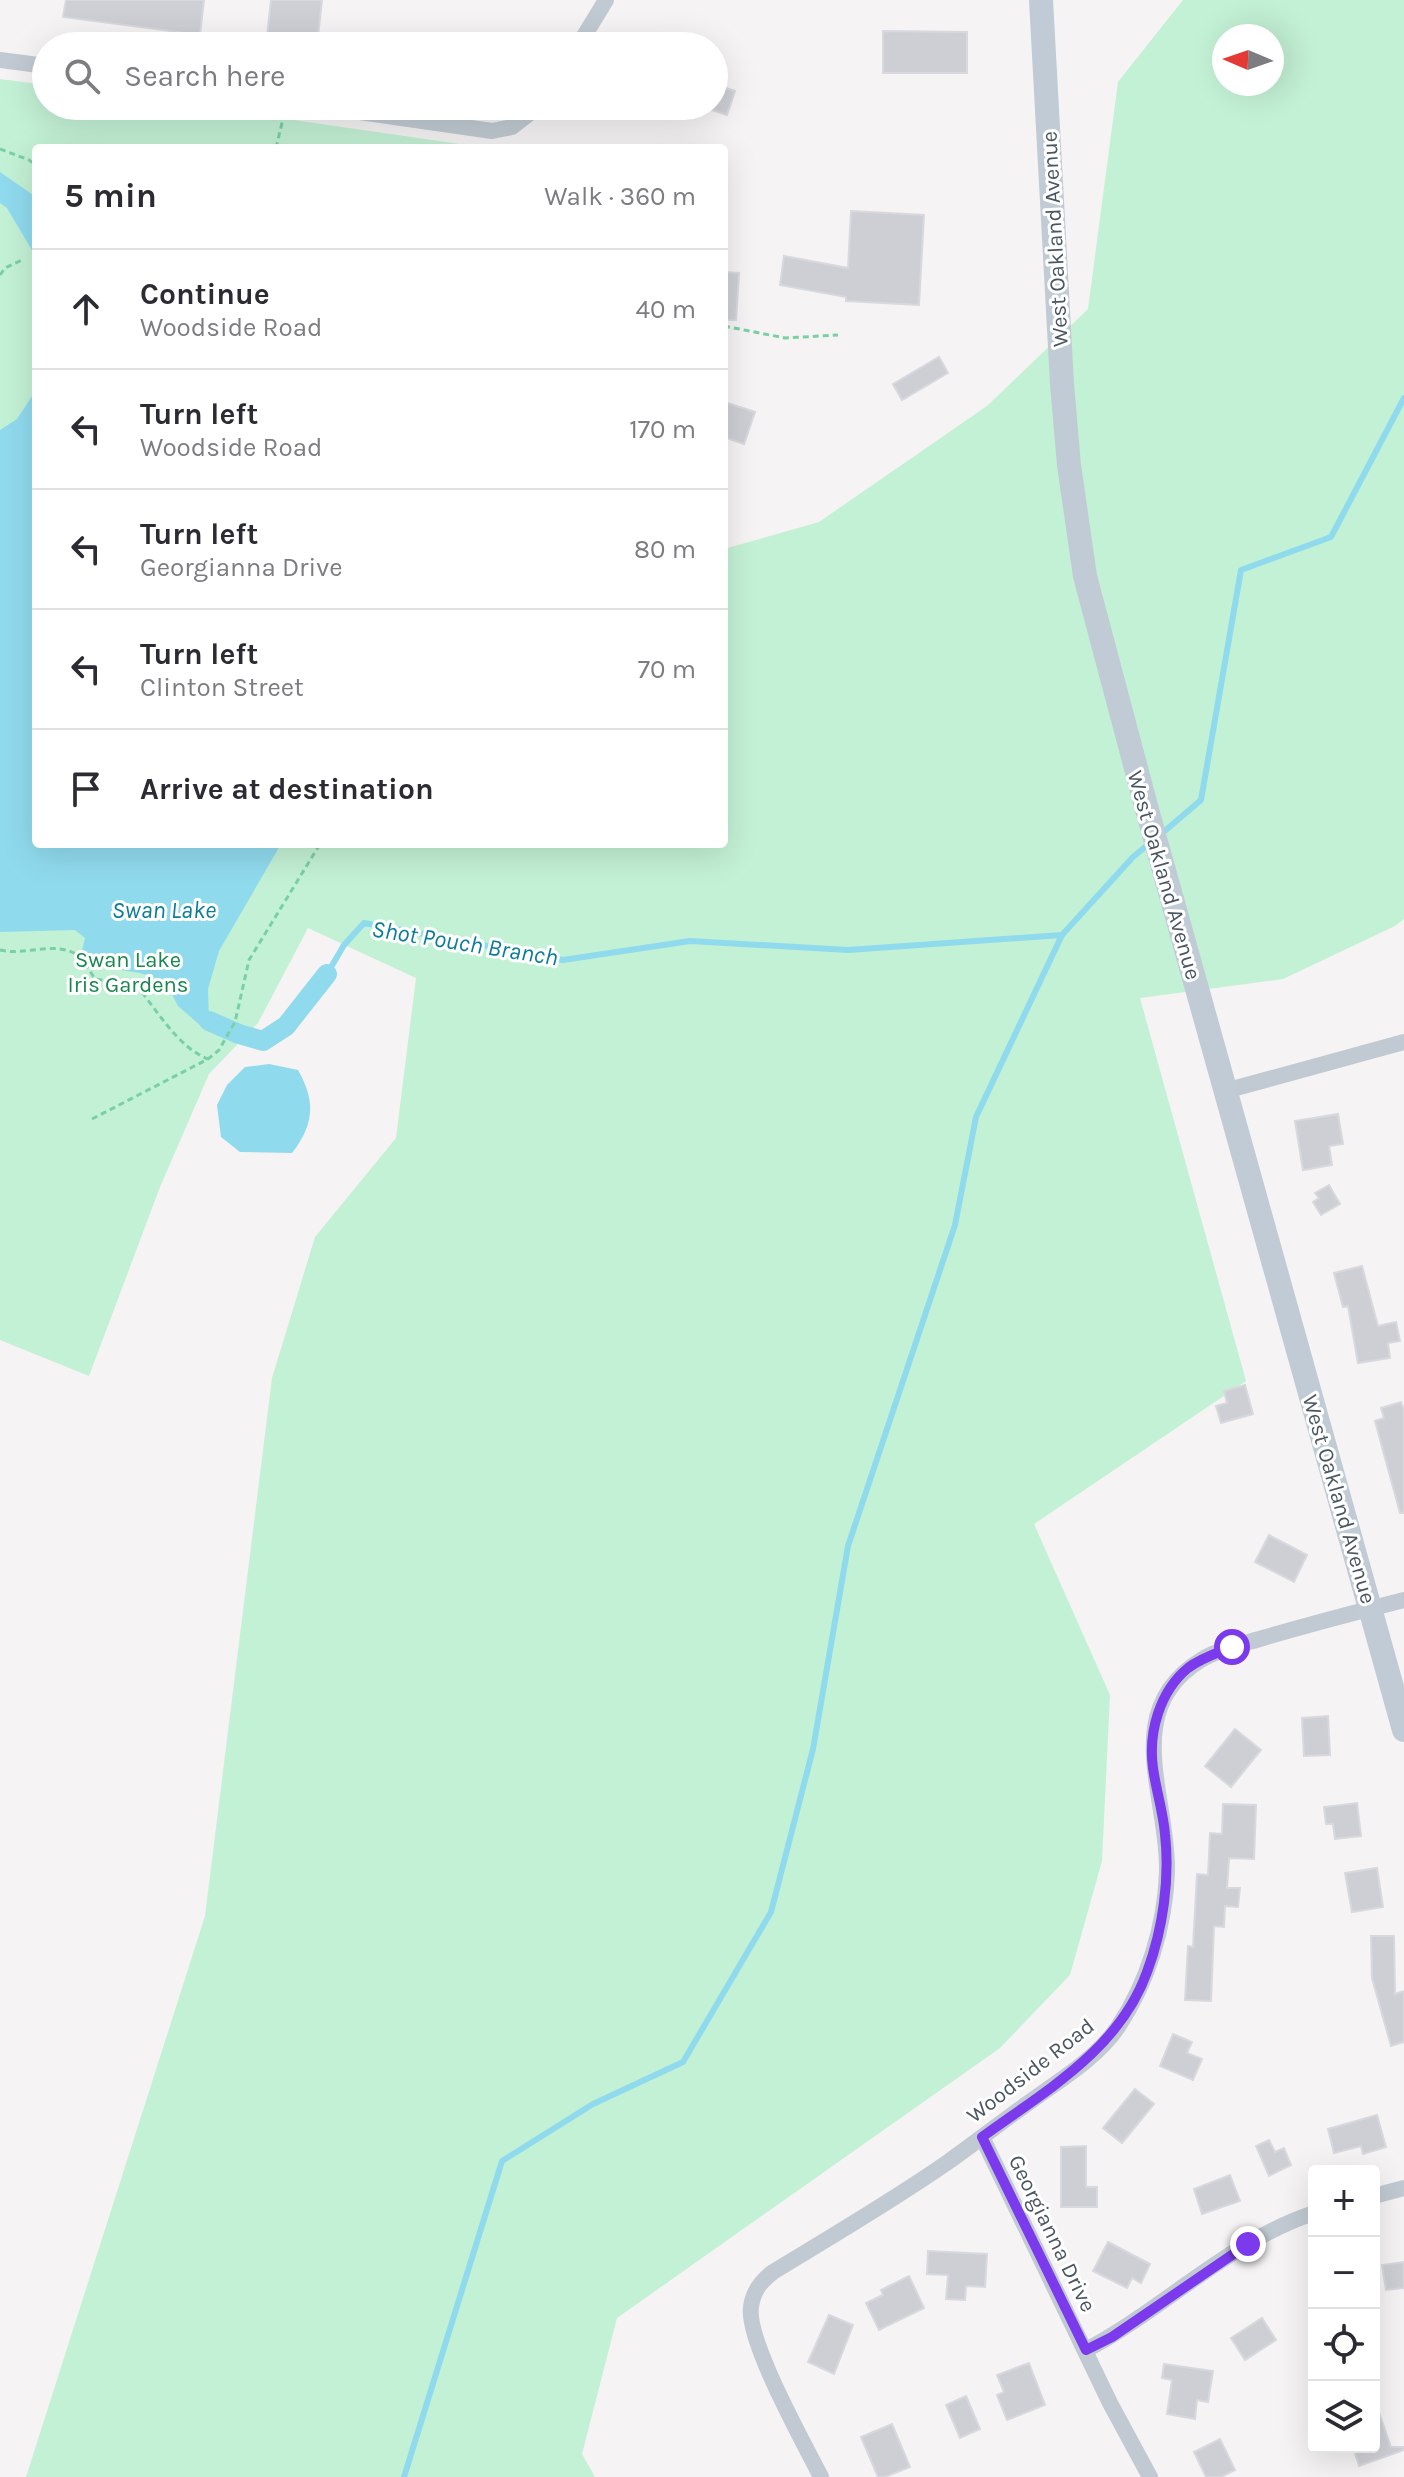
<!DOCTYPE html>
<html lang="en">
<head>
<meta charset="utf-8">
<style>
	body { margin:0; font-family:Karla,sans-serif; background:#f7f7f7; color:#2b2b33 }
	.controls { position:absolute; right:24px; bottom:24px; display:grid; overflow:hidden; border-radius:8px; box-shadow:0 8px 32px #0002 }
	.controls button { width:72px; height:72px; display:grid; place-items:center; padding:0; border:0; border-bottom:2px solid #e1e1e2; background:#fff; color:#2b2b33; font:40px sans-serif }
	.compass { position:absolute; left:1212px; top:24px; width:72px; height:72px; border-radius:50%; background:#fff; box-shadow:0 8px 32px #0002; rotate:272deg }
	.stop { position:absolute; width:24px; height:24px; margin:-18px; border:6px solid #7c3aed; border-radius:50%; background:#fff }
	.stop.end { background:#7c3aed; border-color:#fff; box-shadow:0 2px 8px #0008 }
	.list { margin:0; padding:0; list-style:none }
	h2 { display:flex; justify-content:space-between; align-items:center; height:104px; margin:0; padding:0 32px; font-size:34px }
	h2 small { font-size:26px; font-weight:400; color:#7c7c81 }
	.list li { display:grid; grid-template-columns:52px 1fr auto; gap:24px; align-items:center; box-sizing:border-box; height:120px; padding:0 32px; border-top:2px solid #e1e1e2 }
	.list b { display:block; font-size:30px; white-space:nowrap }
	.list p { margin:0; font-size:26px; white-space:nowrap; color:#7c7c81 }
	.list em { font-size:26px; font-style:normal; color:#7c7c81 }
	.icon { flex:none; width:44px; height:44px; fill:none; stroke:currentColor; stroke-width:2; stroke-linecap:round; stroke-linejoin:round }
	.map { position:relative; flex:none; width:1404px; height:2477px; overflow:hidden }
	.search { position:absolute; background:#fff; box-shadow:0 8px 32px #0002; left:32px; top:32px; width:696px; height:88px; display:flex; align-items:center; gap:20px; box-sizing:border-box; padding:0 28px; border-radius:44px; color:#7c7c81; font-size:30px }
	.panel { position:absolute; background:#fff; box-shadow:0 8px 32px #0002; left:32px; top:144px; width:696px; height:704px; border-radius:8px }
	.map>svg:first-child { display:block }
	.green { fill:#c3f1d5; fill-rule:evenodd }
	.water { fill:#90daee }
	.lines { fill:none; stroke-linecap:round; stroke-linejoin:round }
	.stream { stroke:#90daee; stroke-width:6 }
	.canal { stroke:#90daee; stroke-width:20 }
	.building { fill:#cdcfd5; stroke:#d7d9de; stroke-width:2 }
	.path { stroke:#7ad0a6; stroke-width:3; stroke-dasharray:6 4; stroke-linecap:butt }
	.street { stroke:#c1cad2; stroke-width:16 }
	.secondary { stroke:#c1cbd6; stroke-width:24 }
	.route { stroke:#7c3aed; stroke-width:10 }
	.labels { text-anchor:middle; stroke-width:6; stroke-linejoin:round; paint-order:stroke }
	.street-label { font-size:22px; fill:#4a5661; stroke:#fff }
	.park-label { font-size:22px; fill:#17864f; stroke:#fff }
	.water-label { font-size:24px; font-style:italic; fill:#0c7c9b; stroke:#fff }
</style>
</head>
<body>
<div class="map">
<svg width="1404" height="2477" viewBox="0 0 1404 2477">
	<rect width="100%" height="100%" fill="#f5f3f3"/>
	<!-- green -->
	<path class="green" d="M1183,0h221v919l-9,7 -112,53 -143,19 106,383 -212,143 76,171 -8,166 -32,114 -70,73 -383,270 -35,136 13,23h-569l179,-561 67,-538 43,-141 81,-99 20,-160 -108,-50 -50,95 -49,51 -49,113 -71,189 -89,-36v-1261l46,6v21h150l291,42h-451v696h688v-295l95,-27 168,-116 101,-97 30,-227zM1224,36h48v48h-48z"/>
	<!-- water -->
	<g class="water">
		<polygon points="0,172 36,197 36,257 7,208 0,203"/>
		<polygon points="36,390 36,844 281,844 219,951 208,989 209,1021 201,1026 178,1006 165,981 140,973 89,965 82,950 85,938 75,930 0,932 0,430 17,419"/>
		<path d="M269,1064l29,6c18,32 16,54 -6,83l-52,-1 -19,-15 -4,-32 10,-20 18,-18z"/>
	</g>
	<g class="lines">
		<!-- stream -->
		<g class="stream">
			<polyline points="1160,835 1201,800 1241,570 1331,537 1404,398"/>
			<polyline points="327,974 344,945 364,923 563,960 690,941 848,950 1062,935"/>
			<polyline points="404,2477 502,2161 593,2104 683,2062 771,1912 813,1749 848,1546 955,1225 976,1117 1062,935 1133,857 1151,842"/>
		</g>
		<!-- canal -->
		<polyline class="canal" points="209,1021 239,1034 263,1041 286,1026 327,974"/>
	</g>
	<!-- building -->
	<g class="building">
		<polygon points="66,0 204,0 200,35 63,17"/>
		<polygon points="271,0 322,0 317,46 266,46"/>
		<polygon points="883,31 967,32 967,73 883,73"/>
		<polygon points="720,86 735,91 727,115 712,110"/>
		<polygon points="851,211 924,215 919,305 846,301 846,297 780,285 784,256 848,268"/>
		<polygon points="724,272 739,273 736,320 724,320"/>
		<polygon points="939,357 948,373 902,400 893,384"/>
		<polygon points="724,402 755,412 744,444 724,437"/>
		<polygon points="1338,1114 1343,1144 1329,1146 1332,1165 1303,1170 1295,1121"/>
		<polygon points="1329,1185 1340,1204 1321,1215 1313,1202 1319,1198 1315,1193"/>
		<polygon points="1362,1266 1378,1326 1396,1322 1400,1341 1388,1343 1390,1358 1358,1363 1348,1306 1343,1307 1334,1273"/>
		<polygon points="1245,1385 1253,1414 1221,1423 1216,1406 1227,1403 1224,1391"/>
		<polygon points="1401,1402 1404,1410 1404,1513 1400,1513 1375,1421 1384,1418 1381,1408"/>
		<polygon points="1269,1535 1307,1555 1294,1582 1255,1562"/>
		<polygon points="1328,1716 1330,1755 1304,1756 1302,1718"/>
		<polygon points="1235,1729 1261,1750 1231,1787 1205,1766"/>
		<polygon points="1357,1803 1361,1836 1335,1839 1333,1824 1326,1824 1324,1807"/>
		<polygon points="1223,1804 1256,1805 1254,1859 1229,1858 1227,1888 1240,1888 1238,1907 1225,1906 1224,1927 1214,1926 1211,2001 1185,2000 1188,1946 1193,1947 1197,1874 1208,1875 1210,1833 1222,1834"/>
		<polygon points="1377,1868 1383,1907 1352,1912 1345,1873"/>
		<polygon points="1371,1936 1394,1936 1395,1994 1404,1991 1404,2042 1391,2046 1372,1978"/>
		<polygon points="1173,2034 1192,2042 1187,2053 1202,2059 1193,2080 1160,2066"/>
		<polygon points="1135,2089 1154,2104 1122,2143 1103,2128"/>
		<polygon points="1377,2115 1386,2147 1363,2154 1361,2146 1334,2153 1328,2129"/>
		<polygon points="1269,2140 1275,2152 1284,2148 1291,2165 1269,2176 1256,2146"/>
		<polygon points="1086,2146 1086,2187 1097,2187 1097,2207 1061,2207 1061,2147"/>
		<polygon points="1230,2175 1240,2201 1202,2214 1194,2189"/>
		<polygon points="1108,2242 1150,2264 1141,2283 1132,2278 1127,2288 1093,2271"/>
		<polygon points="928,2251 987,2254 985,2287 966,2286 965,2300 946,2299 948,2275 927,2274"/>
		<polygon points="1404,2262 1404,2288 1386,2290 1382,2265"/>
		<polygon points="909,2276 924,2308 879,2330 866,2303 883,2295 881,2290"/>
		<polygon points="829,2315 853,2325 834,2374 808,2362"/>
		<polygon points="1262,2318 1276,2340 1245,2360 1231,2338"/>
		<polygon points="1029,2363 1045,2405 1007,2420 997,2395 1004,2392 997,2375"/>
		<polygon points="1164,2364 1213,2371 1208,2402 1197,2400 1195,2419 1167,2414 1172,2380 1162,2378"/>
		<polygon points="966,2396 980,2429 960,2438 946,2405"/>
		<polygon points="1376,2404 1391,2447 1404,2447 1404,2450 1359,2466 1353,2447 1374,2447 1374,2405"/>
		<polygon points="892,2424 910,2467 885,2477 878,2477 861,2437"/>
		<polygon points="1220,2439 1235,2470 1221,2477 1206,2477 1194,2452"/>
	</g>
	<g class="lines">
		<!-- path -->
		<g class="path">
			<polyline points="276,148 286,106"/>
			<polyline points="0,149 29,160 36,165"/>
			<polyline points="0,275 5,268 22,260"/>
			<polyline points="724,326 785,338 838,335"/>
			<path d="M0,950c25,6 53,-9 76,4 8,5 14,18 19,25l40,5c21,24 42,63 73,75"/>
			<polyline points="92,1119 208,1059 219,1050 235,1022 249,960 320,844"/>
		</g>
		<!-- street -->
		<g class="street">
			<polyline points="578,46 606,0"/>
			<polyline points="0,60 46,66"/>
			<polyline points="318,106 492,131 512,127 539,106"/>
			<polyline points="1225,1091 1404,1042"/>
			<polyline points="982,2137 1110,2403 1150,2477"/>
			<polyline points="1374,2196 1404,2188"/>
			<path d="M1086,2350c78,-41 143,-109 228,-137"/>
			<path d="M821,2477c-17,-34 -75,-137 -70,-170 2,-16 10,-26 22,-35 59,-36 119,-71 175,-110 28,-20 55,-41 83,-61 30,-22 66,-43 87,-74 30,-45 47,-101 49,-155 2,-74 -48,-162 34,-212 18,-11 42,-16 62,-22 47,-14 94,-26 141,-38"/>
		</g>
		<!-- secondary -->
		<polyline class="secondary" points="1041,0 1062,384 1069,465 1085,576 1146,806 1404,1730"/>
	</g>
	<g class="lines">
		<!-- route -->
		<path class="route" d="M1232,1647c-15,6 -31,11 -44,21 -28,23 -40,64 -35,100 3,22 10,43 12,66 5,45 -2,95 -18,138 -28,78 -102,119 -165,165l104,213 26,-13 136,-93"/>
	</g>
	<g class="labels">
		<!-- street labels -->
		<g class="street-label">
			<text transform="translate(1054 239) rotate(-93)" y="8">West Oakland Avenue</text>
			<text transform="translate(1165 875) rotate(74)" y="8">West Oakland Avenue</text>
			<text transform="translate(1340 1499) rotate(74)" y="8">West Oakland Avenue</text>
			<text transform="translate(1030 2070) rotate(-38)" y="8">Woodside Road</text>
			<text transform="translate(1053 2233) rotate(64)" y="8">Georgianna Drive</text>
		</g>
		<!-- park labels -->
		<g class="park-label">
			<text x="128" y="967">Swan Lake<tspan x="128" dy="25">Iris Gardens</tspan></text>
		</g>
		<!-- water labels -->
		<g class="water-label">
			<text x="164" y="918">Swan Lake</text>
			<text transform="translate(465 943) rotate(9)" y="8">Shot Pouch Branch</text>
		</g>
	</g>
</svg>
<div class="controls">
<button>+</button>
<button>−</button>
<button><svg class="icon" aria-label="locate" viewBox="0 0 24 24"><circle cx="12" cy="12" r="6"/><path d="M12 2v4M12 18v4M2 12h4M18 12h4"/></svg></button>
<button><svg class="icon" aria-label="layers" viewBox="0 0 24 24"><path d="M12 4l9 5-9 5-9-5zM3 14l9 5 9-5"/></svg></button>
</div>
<svg class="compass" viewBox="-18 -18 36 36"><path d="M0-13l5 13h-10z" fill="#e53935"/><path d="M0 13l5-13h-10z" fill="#7c7c81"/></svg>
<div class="stop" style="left:1232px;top:1647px"></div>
<div class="stop end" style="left:1248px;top:2244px"></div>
<div class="search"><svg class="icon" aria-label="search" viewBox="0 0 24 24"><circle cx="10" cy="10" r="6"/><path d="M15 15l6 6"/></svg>Search here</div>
<section class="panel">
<h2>5 min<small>Walk · 360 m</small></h2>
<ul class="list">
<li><svg class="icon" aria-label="ahead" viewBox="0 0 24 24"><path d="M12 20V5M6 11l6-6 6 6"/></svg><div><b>Continue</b><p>Woodside Road</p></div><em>40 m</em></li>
<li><svg class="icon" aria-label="left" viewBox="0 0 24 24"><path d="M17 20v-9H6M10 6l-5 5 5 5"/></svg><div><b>Turn left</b><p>Woodside Road</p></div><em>170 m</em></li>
<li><svg class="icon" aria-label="left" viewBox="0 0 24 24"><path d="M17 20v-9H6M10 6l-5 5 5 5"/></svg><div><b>Turn left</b><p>Georgianna Drive</p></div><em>80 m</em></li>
<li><svg class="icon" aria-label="left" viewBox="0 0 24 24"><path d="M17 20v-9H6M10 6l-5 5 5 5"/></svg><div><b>Turn left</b><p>Clinton Street</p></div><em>70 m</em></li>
<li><svg class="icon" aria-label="arrive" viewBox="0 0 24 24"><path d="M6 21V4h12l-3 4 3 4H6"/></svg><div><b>Arrive at destination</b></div></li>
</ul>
</section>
</div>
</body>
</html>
